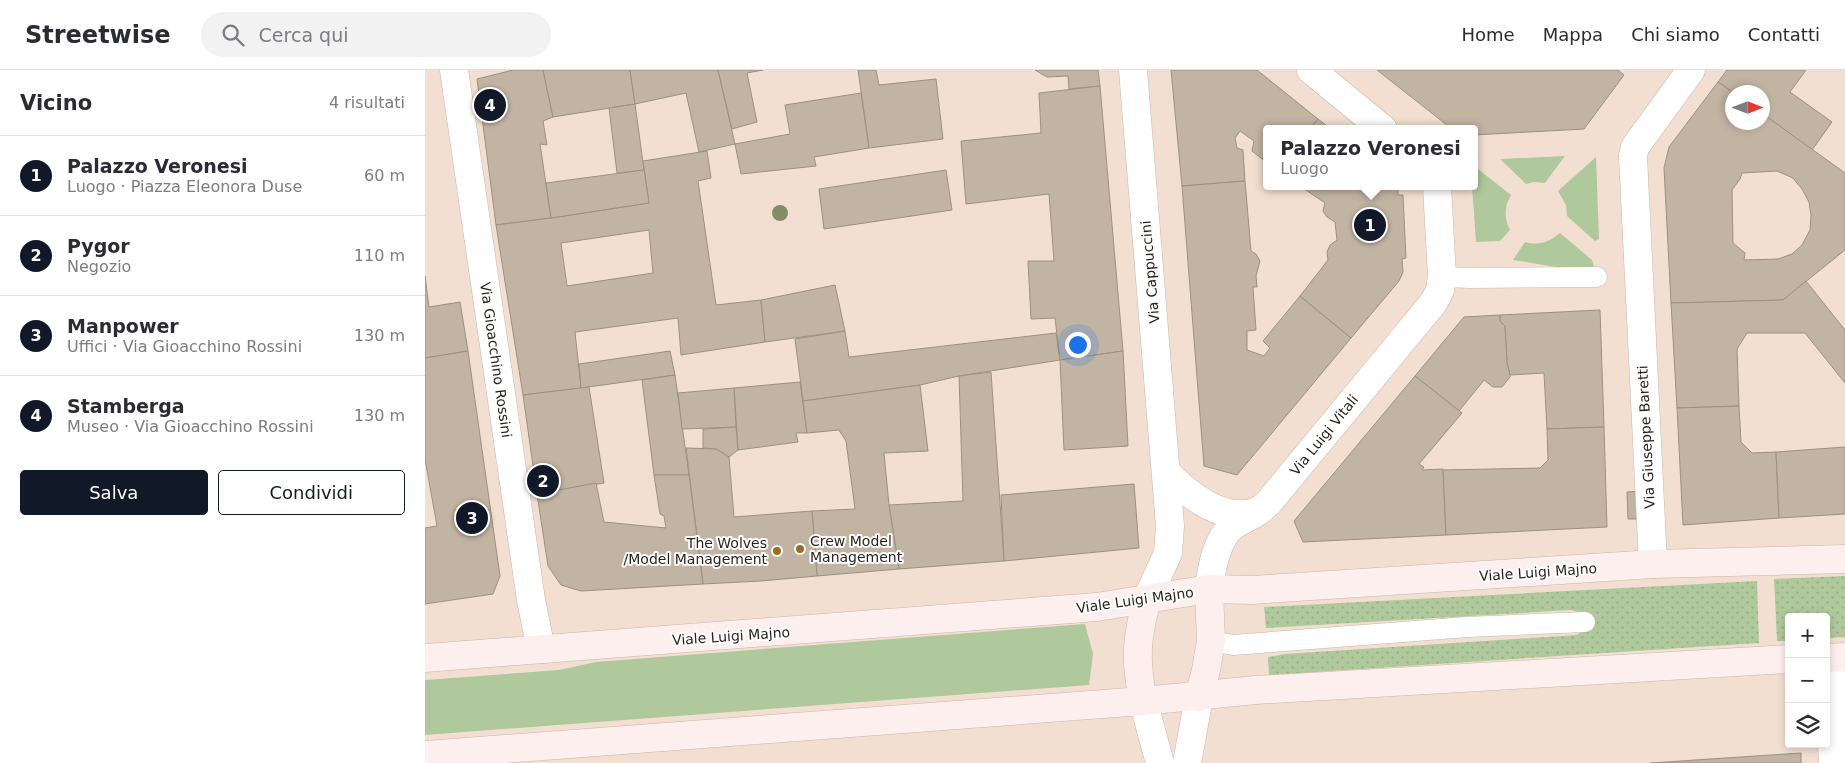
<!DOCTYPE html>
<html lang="it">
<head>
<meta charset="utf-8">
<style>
	body { margin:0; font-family:"DejaVu Sans",sans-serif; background:#f2f2f3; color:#2b2b33 }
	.controls { position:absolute; right:15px; bottom:15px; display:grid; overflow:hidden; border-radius:5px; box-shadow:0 2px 8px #0003 }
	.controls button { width:45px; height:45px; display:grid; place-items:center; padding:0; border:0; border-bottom:1px solid #e1e1e2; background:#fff; color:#2b2b33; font:25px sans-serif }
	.compass { position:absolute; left:1300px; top:15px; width:45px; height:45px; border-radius:50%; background:#fff; box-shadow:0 2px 8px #0003; rotate:90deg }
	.you { position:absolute; left:652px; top:274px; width:18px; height:18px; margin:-12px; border:4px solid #fff; border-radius:50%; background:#1a73e8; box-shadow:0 0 0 8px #1a73e833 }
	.badge { display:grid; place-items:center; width:32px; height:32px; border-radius:50%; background:#111827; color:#fff; font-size:16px; font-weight:700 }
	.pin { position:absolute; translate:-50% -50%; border:2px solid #fff; box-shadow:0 1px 5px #0006 }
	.popup { position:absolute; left:838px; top:55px; width:215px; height:65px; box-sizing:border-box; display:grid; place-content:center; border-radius:5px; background:#fff; filter:drop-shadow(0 1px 4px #0005); font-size:16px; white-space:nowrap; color:#7c7c81 }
	.popup b { font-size:19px; color:#2b2b33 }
	.popup::after { content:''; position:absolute; left:50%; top:100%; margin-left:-10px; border:10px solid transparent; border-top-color:#fff }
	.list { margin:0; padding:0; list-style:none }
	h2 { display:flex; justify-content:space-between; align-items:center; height:65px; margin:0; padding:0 20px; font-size:21px }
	h2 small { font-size:16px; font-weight:400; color:#7c7c81 }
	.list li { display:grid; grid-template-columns:32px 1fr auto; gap:15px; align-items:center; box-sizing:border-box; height:80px; padding:0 20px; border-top:1px solid #e1e1e2 }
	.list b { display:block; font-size:19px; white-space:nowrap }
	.list p { margin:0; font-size:16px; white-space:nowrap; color:#7c7c81 }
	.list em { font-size:16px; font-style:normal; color:#7c7c81 }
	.actions { display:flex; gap:10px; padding:15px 20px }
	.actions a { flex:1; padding:11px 0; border:1px solid #111827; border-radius:5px; text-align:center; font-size:18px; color:#111827 }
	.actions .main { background:#111827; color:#fff }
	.icon { flex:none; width:28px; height:28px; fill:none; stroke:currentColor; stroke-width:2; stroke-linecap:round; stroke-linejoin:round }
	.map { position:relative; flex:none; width:1420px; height:693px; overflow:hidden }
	header { display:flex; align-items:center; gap:30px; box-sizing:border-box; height:70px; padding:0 25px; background:#fff; border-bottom:1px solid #e1e1e2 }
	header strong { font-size:24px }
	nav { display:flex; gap:28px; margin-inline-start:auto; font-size:18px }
	.search { width:350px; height:45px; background:#f2f2f3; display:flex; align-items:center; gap:12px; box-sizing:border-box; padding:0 18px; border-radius:28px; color:#7c7c81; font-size:19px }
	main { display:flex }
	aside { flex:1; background:#fff }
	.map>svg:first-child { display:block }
	.grass { fill:url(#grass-dots) }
	.green { fill:#afc99c }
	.building { fill:#c2b4a3; stroke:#9d9080; fill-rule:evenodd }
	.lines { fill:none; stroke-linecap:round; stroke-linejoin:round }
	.lane-casing { stroke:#c8b6a9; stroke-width:21 }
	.street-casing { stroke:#c8b6a9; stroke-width:29 }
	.secondary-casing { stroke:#c8b6a9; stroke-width:29 }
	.lane { stroke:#fff; stroke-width:20 }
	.street { stroke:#fff; stroke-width:28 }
	.secondary { stroke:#fdefed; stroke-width:28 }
	.tree { fill:#848b65 }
	.poi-dot { fill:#9f6d22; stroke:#fff; stroke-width:2 }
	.labels { text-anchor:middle; stroke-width:4; stroke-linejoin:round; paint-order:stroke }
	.street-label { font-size:14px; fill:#261f1a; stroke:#fff }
	.poi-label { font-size:14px; fill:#261f1a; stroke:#fff; text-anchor:start }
</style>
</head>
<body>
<header>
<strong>Streetwise</strong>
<div class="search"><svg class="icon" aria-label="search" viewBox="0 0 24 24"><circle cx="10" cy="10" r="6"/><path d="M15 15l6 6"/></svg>Cerca qui</div>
<nav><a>Home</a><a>Mappa</a><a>Chi siamo</a><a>Contatti</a></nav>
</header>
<main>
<aside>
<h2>Vicino<small>4 risultati</small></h2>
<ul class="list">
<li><span class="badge">1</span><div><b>Palazzo Veronesi</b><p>Luogo · Piazza Eleonora Duse</p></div><em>60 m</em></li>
<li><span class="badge">2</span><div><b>Pygor</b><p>Negozio</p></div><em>110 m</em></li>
<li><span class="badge">3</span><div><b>Manpower</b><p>Uffici · Via Gioacchino Rossini</p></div><em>130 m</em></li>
<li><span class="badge">4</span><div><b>Stamberga</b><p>Museo · Via Gioacchino Rossini</p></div><em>130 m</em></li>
</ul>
<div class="actions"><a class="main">Salva</a><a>Condividi</a></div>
</aside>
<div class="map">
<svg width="1420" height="693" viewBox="0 0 1420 693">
	<defs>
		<pattern id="grass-dots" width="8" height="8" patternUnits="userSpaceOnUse" patternTransform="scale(1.25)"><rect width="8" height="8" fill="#afc99c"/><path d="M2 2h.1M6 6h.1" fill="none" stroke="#96ac86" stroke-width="1.8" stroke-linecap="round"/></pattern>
	</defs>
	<rect width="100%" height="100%" fill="#f3dfd2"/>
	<!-- grass -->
	<g class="grass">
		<polygon points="1420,506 1420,567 1401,568 1401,547 1364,547 1364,571 1352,571 1349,509"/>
		<polygon points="1332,511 1334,573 844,605 843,587 860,584 1152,565 1156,562 1157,544 1154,542 1146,540 841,558 839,537"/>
	</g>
	<!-- green -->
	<g class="green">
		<polygon points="1140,86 1120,113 1109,112 1101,114 1075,89"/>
		<polygon points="1171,87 1174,169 1170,171 1142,146 1141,135 1133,121"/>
		<path d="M1053,99l33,26c-7,12 -7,23 -1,35l-10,11 -24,1 -4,-56h2v-14z"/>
		<path d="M1135,163l32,27 2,7h-38l-43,-7 12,-18c14,4 24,0 35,-9z"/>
		<polygon points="660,554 668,584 664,615 0,665 0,610 134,600 171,592"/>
	</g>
	<!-- building -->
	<g class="building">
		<polygon points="88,0 118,0 128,47 118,51 122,75 115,74 126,148 71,155 52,9"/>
		<polygon points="118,0 205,0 210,34 128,47"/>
		<polygon points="205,0 293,0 310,74 274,82 261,23 210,34"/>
		<polygon points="293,0 338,0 322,3 332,52 307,59"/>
		<polygon points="433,0 451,0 454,15 511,9 518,69 444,78"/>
		<polygon points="610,0 673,0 675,16 644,19 643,6 622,7"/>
		<polygon points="746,0 832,0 893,49 885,59 841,59 841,92 827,81 829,71 815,61 810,68 812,78 818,80 820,111 757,116"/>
		<polygon points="952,0 1193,0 1199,5 1159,59 1049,65 1049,59 1027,59"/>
		<polygon points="1302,0 1381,0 1365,22 1407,52 1387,80 1338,44 1338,22 1308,22 1293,12"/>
		<path d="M1293,12l15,10v30h30v-8l82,59v77l-62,50 -112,3 -7,-135 5,-21zM1352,101l16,7 9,11 7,13 2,13 -1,15 -8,15 -10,9 -14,5 -34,1 1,-7 -12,-10 -1,-53 8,-11 2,-6z"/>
		<polygon points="675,16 698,281 635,290 630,248 606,249 603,191 629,191 624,124 541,134 536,71 616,63 614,23"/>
		<polygon points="436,23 444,78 389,87 391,96 316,104 310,74 365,64 360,35"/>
		<polygon points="210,34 219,100 192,103 184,38"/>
		<polygon points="893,49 906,59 885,59"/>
		<path d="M282,81l4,27 -13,3 18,124 45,-5 4,42 -84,13 -3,-37 -103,14 6,56 -58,7 -27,-170 55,-7 98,-15 -6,-42zM224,160l4,43 -86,13 -6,-43z"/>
		<polygon points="219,100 224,133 126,148 121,113"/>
		<polygon points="521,100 527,140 399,159 394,119"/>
		<polygon points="820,111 826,181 831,184 835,191 831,206 832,217 828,217 831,260 822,261 822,280 839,286 845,278 838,271 875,226 926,268 812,405 779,396 757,116"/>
		<polygon points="875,116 973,116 973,125 978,125 981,188 977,189 978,202 974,211 926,268 875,226 903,190 902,182 905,175 912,170 910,152 902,147 898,141 900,133"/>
		<polygon points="0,206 4,237 35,232 43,281 0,288"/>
		<polygon points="1381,211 1420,260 1420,313 1380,263 1322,263 1312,279 1314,336 1252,338 1246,233 1358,230"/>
		<polygon points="410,215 420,261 340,272 336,230"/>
		<polygon points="1175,240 1179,357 1122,359 1119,303 1085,305 1082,293 1080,256 1075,251 1075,245"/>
		<polygon points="1075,245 1075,251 1080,256 1082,293 1085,305 1085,307 1077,317 1068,317 1059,310 1034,341 990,306 1039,247"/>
		<polygon points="420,261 424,287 631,263 635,290 534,306 495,315 378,331 370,269"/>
		<polygon points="43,281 75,506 68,524 0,534 0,458 12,456 0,389 0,288"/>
		<polygon points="245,281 250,305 156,318 154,294"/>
		<polygon points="698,281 703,376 639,380 635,290"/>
		<polygon points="566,302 579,491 474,499 464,435 538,431 534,306"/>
		<polygon points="250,305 264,405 229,405 217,310"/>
		<polygon points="990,306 1037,343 994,394 999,397 997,400 1018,399 1021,465 878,472 869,451"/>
		<polygon points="375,312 382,363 371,363 373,372 313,380 309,318"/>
		<polygon points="495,315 503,381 459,383 464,435 474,499 392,506 387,441 430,439 421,371 414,360 382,363 378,331"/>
		<polygon points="164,317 179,413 112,424 98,325"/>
		<polygon points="309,318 311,357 257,359 253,323"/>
		<polygon points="1314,336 1316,372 1327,383 1351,382 1354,448 1258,455 1252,338"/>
		<polygon points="311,357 313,380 304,387 291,379 278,378 278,359"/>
		<polygon points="1179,357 1182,457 1021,465 1018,400 1115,398 1123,390 1122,359"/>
		<polygon points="1420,377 1420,444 1354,448 1351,382"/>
		<polygon points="261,378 291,379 304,387 309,447 387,441 392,506 336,511 278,514"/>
		<polygon points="229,405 264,405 278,514 156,521 136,515 123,496 112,424 171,413 179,452 241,458 239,446 235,444"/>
		<polygon points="709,414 714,478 579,491 576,425"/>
		<polygon points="1217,421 1218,449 1203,449 1202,422"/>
		<polygon points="1376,683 1376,693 1225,693"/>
	</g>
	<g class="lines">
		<defs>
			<g id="lane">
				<polyline points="1017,207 1045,208 1172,207"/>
				<polyline points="786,571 808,575 1042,557 1160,552"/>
			</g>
			<g id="street">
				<polyline points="29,0 106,530 116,579"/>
				<polyline points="708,0 745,456 743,483 722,529"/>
				<polyline points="886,0 958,59"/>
				<path d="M742,403c21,22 58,51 91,38"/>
				<polyline points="1228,494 1208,86 1210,77 1266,0"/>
				<path d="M784,519c2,-18 8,-53 25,-64 12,-7 25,-12 35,-23l165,-200 6,-12 2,-13 -5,-91"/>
				<polyline points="718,631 735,693"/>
				<polyline points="762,693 774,627"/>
				<path d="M1408,693c-2,-38 -6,-68 12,-103"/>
			</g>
			<g id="secondary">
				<polyline points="0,588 672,537 784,519 827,520 1228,494 1420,489"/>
				<polyline points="1401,588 1420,587"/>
				<polyline points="774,627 781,600 786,571 784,519"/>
				<path d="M718,631c-8,-42 -7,-61 4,-102"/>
				<polyline points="0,685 718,631 831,620 1364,589"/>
			</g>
		</defs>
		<!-- lane casing -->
		<use href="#lane" class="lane-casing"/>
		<!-- street casing -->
		<use href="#street" class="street-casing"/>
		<!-- secondary casing -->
		<use href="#secondary" class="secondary-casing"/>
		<!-- lane -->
		<use href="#lane" class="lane"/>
		<!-- street -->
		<use href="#street" class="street"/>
		<!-- secondary -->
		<use href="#secondary" class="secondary"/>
	</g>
	<!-- trees -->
	<circle class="tree" cx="355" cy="143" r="8"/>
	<!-- markers -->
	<g class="poi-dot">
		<circle cx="375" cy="479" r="5"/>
		<circle cx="352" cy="481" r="5"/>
	</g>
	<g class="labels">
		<!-- street labels -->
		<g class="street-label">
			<text transform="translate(725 202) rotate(-95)" y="5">Via Cappuccini</text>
			<text transform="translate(71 290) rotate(82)" y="5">Via Gioacchino Rossini</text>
			<text transform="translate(899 365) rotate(-51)" y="5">Via Luigi Vitali</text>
			<text transform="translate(1221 367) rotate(-93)" y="5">Via Giuseppe Baretti</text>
			<text transform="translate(1113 502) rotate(-4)" y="5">Viale Luigi Majno</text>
			<text transform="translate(710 530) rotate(-8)" y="5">Viale Luigi Majno</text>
			<text transform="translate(306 566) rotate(-4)" y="5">Viale Luigi Majno</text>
		</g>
		<!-- poi labels -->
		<g class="poi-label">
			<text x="385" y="476">Crew Model<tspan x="385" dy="16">Management</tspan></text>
			<text x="342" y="478" text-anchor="end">The Wolves<tspan x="342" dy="16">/Model Management</tspan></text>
		</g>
	</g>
</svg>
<div class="controls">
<button>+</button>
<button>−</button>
<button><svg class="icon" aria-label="layers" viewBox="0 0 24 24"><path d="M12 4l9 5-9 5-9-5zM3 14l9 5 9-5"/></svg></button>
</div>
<svg class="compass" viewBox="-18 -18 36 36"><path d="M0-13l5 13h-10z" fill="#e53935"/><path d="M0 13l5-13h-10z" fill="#7c7c81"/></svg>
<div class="you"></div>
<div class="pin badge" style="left:945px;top:155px">1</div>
<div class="popup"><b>Palazzo Veronesi</b>Luogo</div>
<div class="pin badge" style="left:118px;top:411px">2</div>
<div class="pin badge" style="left:47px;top:448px">3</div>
<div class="pin badge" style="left:65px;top:35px">4</div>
</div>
</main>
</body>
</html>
